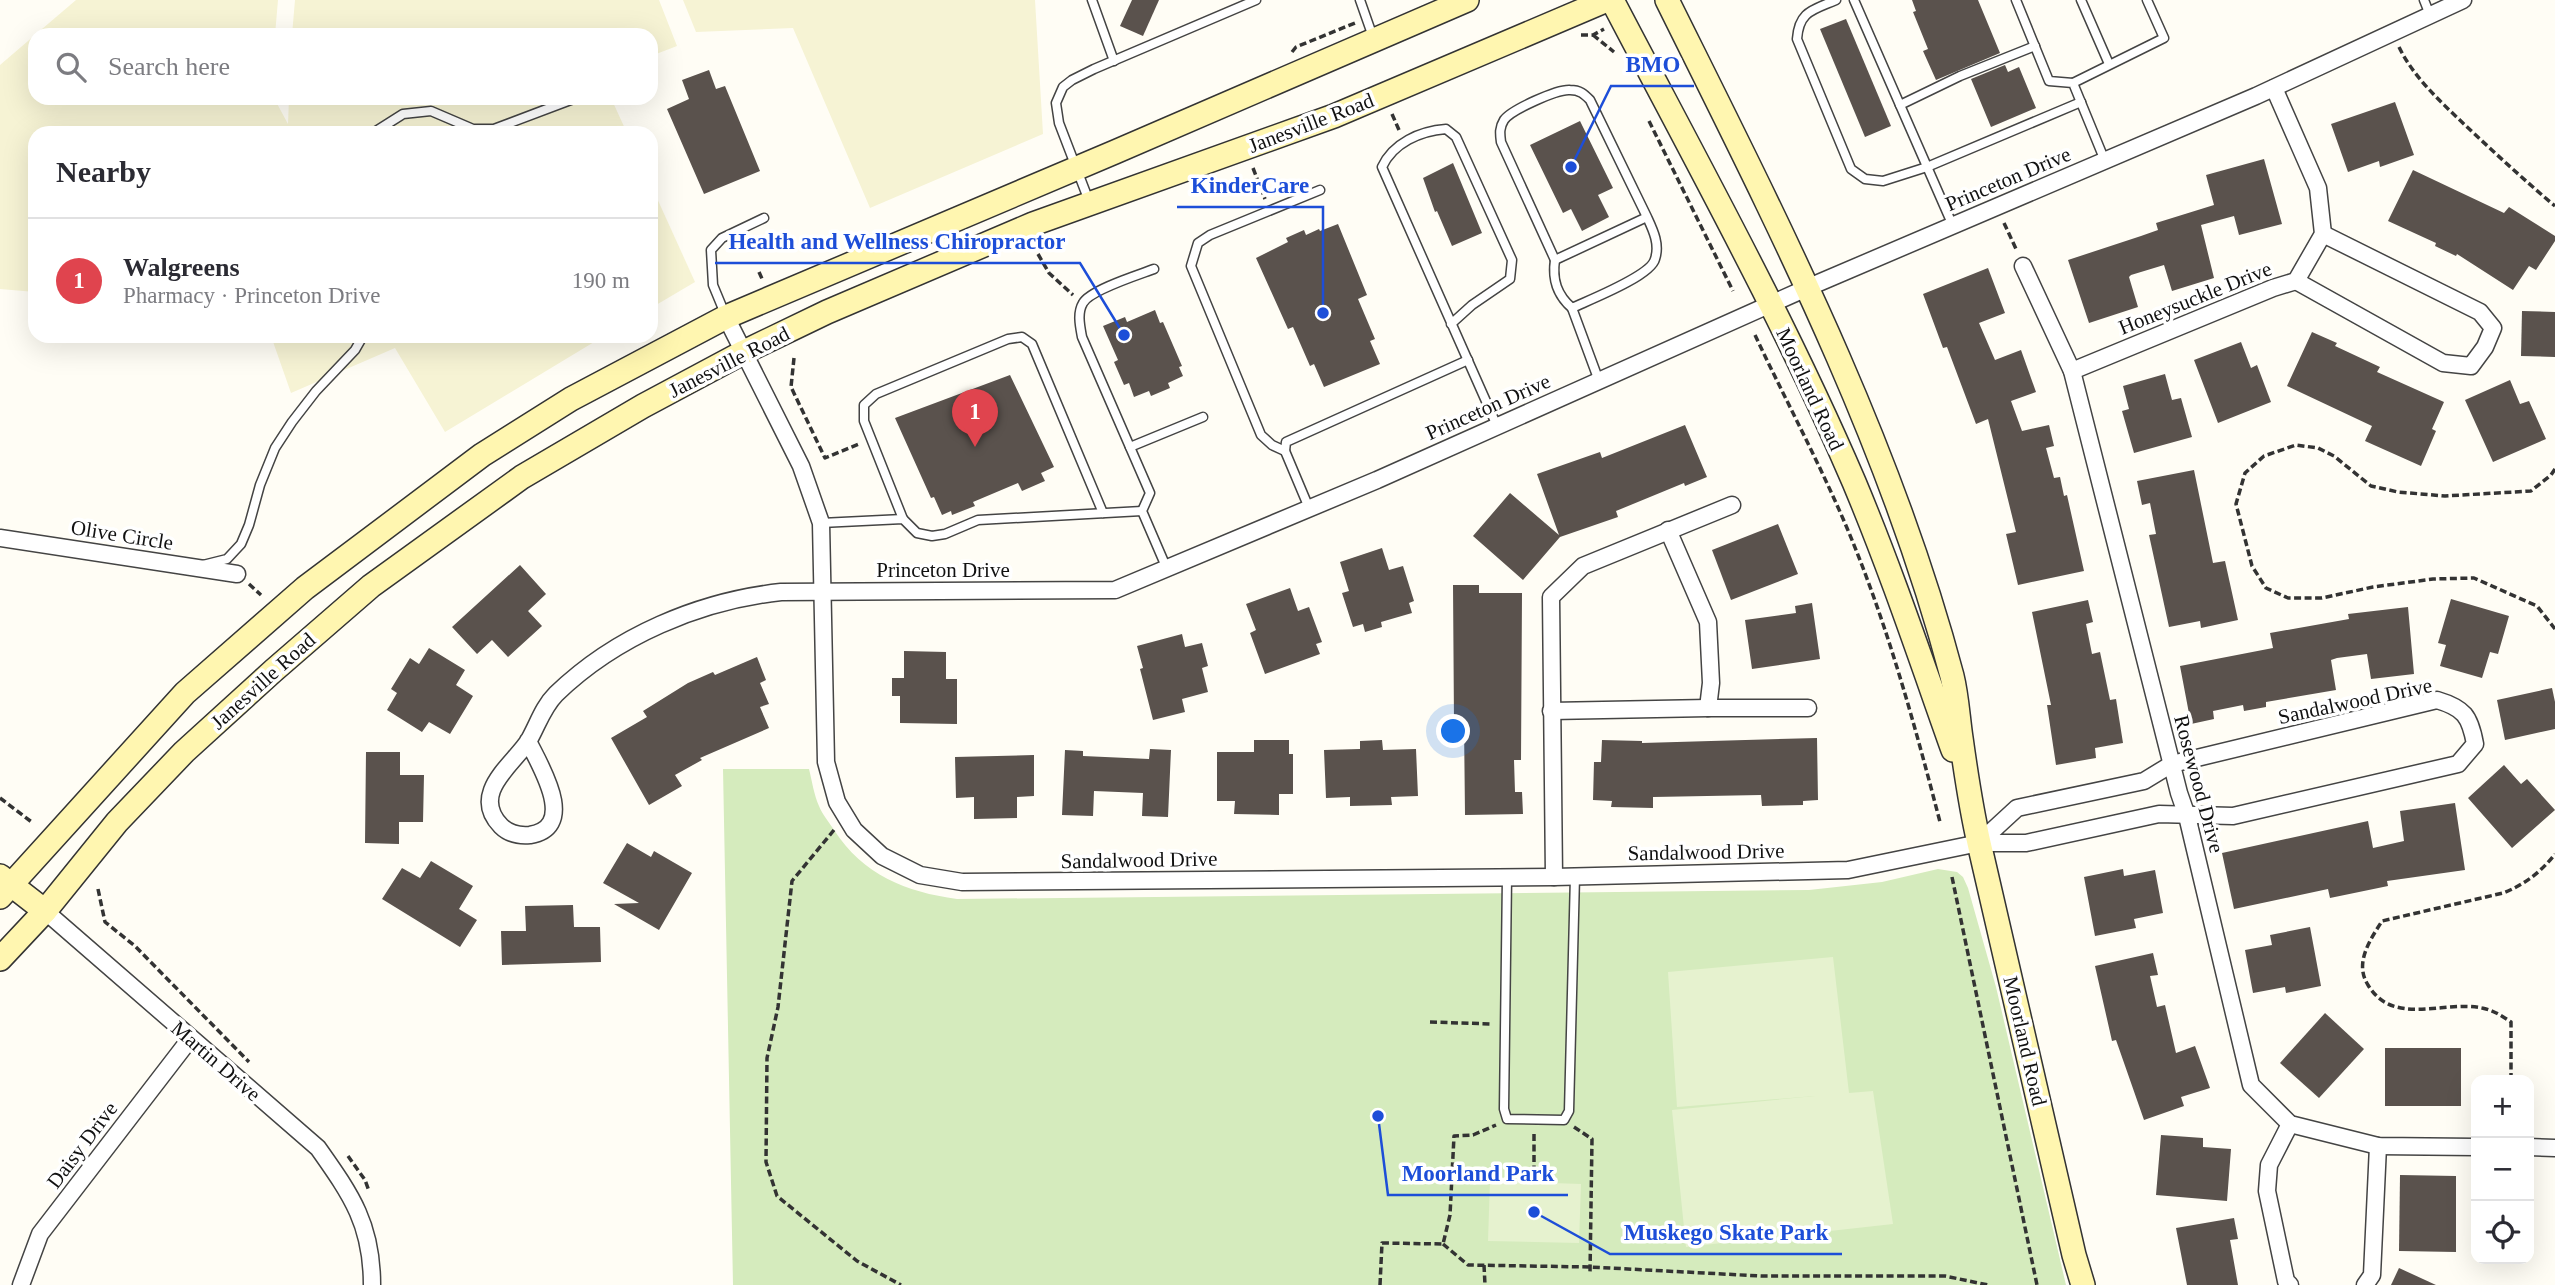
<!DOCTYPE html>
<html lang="en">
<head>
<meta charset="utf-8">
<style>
	body { margin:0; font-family:"Times New Roman",serif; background:#f7f7f7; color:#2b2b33 }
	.controls { position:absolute; right:21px; bottom:21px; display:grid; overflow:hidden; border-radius:14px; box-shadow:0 7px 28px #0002 }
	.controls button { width:63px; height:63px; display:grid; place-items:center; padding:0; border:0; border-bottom:2px solid #e1e1e2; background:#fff; color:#2b2b33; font:35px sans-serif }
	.you { position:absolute; left:1454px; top:732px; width:24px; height:24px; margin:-18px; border:5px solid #fff; border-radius:50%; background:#1a73e8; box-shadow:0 0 0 10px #1a73e833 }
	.badge { display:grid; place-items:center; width:46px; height:46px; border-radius:50%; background:#c4262e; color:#fff; font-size:23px; font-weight:700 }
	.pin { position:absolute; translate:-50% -58px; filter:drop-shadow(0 2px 4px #0008) }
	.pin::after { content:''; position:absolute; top:37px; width:24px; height:21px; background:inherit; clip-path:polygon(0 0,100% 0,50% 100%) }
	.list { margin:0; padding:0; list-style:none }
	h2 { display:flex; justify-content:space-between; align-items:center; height:91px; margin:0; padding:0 28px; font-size:30px }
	h2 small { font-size:23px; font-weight:400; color:#7c7c81 }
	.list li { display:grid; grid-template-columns:46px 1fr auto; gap:21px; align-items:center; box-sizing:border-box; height:126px; padding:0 28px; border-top:2px solid #e1e1e2 }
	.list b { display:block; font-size:26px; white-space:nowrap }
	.list p { margin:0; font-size:23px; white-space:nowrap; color:#7c7c81 }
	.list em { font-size:23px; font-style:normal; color:#7c7c81 }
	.icon { flex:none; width:38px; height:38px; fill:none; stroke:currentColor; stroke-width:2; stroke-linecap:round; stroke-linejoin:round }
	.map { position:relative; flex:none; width:2555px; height:1285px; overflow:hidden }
	.search { position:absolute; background:#fff; box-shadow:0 7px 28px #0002; left:28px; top:28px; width:630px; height:77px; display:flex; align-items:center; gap:18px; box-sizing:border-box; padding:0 24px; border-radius:21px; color:#7c7c81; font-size:26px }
	.panel { position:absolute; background:#fff; box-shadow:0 7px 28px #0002; left:28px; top:126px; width:630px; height:217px; border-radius:21px }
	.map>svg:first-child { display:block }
	.farmland { fill:#f6f3d4 }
	.green { fill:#d5ebbd }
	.pitch { fill:#e6f2cf }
	.building { fill:#5a524d }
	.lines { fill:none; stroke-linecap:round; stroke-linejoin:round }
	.lane-casing { stroke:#444; stroke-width:11 }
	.street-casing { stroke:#444; stroke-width:19 }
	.secondary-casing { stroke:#333; stroke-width:26 }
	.path { stroke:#333; stroke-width:3.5; stroke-dasharray:7 3.5; stroke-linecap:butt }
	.lane { stroke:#fff; stroke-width:8 }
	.street { stroke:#fff; stroke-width:16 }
	.secondary { stroke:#fff6b0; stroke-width:23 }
	.labels { text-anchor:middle; stroke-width:7; stroke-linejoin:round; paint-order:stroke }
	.street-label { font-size:21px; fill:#111; stroke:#fff }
	.leader { fill:none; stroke:#1d4ed8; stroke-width:2.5 }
	.callout-dot { fill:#1d4ed8; stroke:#fff; stroke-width:2.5 }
	.callout-label { font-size:23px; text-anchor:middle; font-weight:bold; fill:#1d4ed8; stroke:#fff; stroke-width:7; stroke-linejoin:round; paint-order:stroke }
</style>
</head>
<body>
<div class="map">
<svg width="2555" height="1285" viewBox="0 0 2555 1285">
	<rect width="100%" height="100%" fill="#fffdf5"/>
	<!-- farmland -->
	<g class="farmland">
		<polygon points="76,0 278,0 275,35 35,35"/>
		<polygon points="295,0 659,0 677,46 651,56 651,35 292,35"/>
		<polygon points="683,0 1035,0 1043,134 870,208 793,28 696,32"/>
		<polygon points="35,35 35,98 274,98 288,124 289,98 611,98 627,133 35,133 35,292 0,289 0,65"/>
		<polygon points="651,185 695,282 651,308"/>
		<polygon points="271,336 604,336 445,432 395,348 291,393"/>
	</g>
	<!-- green -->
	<path class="green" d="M723,769h86c3,12 5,26 10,37 3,8 10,16 15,24 29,45 72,62 123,69l852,-9 73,-8 56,-13 19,3 6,5 5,11 28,99 70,298h-1333z"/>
	<!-- pitch -->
	<g class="pitch">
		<polygon points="1833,957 1849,1093 1873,1091 1893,1224 1686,1247 1672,1110 1815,1096 1677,1107 1668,972"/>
		<polygon points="1490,1181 1581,1184 1579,1243 1488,1241"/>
	</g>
	<!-- building -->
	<g class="building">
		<polygon points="1132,0 1159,0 1143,36 1120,26"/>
		<polygon points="1912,0 1978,0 2000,53 1936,80 1923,51 1928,49 1913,12 1916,11"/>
		<polygon points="1846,19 1891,126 1865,137 1820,29"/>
		<polygon points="2005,65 2008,72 2019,67 2036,108 1991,127 1971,79"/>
		<polygon points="709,70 716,89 725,86 760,171 704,194 667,109 689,99 682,80"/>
		<polygon points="2395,102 2414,155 2380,167 2379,161 2348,172 2331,124"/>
		<polygon points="1580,121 1613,188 1598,195 1609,217 1582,231 1571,209 1563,213 1530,145"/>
		<polygon points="2264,159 2282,224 2239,235 2234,216 2201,225 2214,278 2172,291 2164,265 2131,275 2129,277 2138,307 2089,323 2068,260 2141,236 2158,230 2156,223 2214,205 2206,175"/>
		<polygon points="1453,163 1482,233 1452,246 1437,211 1435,212 1423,178"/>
		<polygon points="2413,170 2504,213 2509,207 2555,236 2555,241 2536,270 2529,266 2513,290 2457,254 2456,256 2435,246 2436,243 2388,221"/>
		<polygon points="1338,224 1367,295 1358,299 1375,339 1370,341 1380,364 1324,387 1314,364 1310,366 1293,327 1288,329 1256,258 1288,242 1286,238 1304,230 1306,235 1319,229 1320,231"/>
		<polygon points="1988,268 2005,313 1979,323 1995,360 2021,350 2036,392 2011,401 2022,431 2049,425 2054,446 2046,448 2054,478 2060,477 2064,496 2067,495 2084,571 2018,585 2006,534 2016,532 1988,419 1976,424 1947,347 1943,348 1923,294"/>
		<polygon points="1155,310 1160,323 1163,322 1182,366 1179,367 1183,376 1168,383 1170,388 1151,396 1149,391 1134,397 1129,383 1124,385 1114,362 1118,360 1103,326 1125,317 1127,322"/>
		<polygon points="2522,311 2555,312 2555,357 2521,356"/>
		<polygon points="2312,332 2337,343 2335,346 2380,367 2377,372 2444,402 2432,429 2436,431 2421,466 2365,441 2372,426 2287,386"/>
		<polygon points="2241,342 2251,368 2257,365 2271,402 2218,423 2194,360"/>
		<polygon points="2165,374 2172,400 2181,398 2192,437 2134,453 2122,411 2129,409 2123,386"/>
		<polygon points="1010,375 1054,467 1041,473 1045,481 1022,491 1018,483 973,502 975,506 952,515 951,511 942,515 934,497 931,498 895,418"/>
		<polygon points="2510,380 2520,404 2529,401 2546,439 2493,462 2465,400"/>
		<polygon points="1685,425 1707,477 1685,486 1684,483 1616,511 1618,517 1560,537 1523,580 1473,536 1510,493 1559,535 1537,474 1600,452 1602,458"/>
		<polygon points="2194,470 2213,563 2225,561 2238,620 2201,628 2200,621 2169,627 2149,535 2156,534 2150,503 2142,505 2137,481"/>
		<polygon points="1778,524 1798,574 1731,600 1712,550"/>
		<polygon points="1382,548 1389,570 1403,566 1414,601 1409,603 1412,613 1381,622 1382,627 1365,632 1363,624 1353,627 1342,593 1349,591 1340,562"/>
		<polygon points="520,565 546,594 528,611 542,626 508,657 492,640 477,654 452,627"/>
		<polygon points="1453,585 1479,585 1479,593 1522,593 1521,760 1514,760 1515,792 1522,792 1523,814 1465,815 1464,723 1454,723"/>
		<polygon points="1290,588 1298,611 1309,607 1322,642 1316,644 1320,654 1265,674 1250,633 1256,630 1246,604"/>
		<polygon points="2451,599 2509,616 2498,654 2490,652 2482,678 2440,666 2446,645 2438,643"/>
		<polygon points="2088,600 2093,622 2086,624 2092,654 2100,652 2110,700 2116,699 2123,743 2095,748 2096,758 2056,765 2047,705 2051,705 2032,612"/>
		<polygon points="1812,603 1820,659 1752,669 1745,620 1796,613 1795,606"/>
		<polygon points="2408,607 2414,674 2371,679 2367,654 2337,658 2331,660 2336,690 2266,702 2266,707 2244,711 2243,705 2213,711 2214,719 2191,724 2180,666 2273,648 2270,633 2349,619 2348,614"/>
		<polygon points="1182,634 1185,647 1202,643 1208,666 1202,668 1208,692 1182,699 1185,712 1153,720 1140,669 1143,668 1137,646"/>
		<polygon points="429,648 465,670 456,685 473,696 450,734 429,722 422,732 387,710 397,693 391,689 410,658 419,664"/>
		<polygon points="904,651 946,652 946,679 957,679 957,724 900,723 900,696 892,696 892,678 904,678"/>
		<polygon points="757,657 766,680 760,683 769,704 760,707 769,728 700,758 702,760 675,775 682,786 649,805 611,738 647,717 643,711 688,683 713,672 715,675"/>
		<polygon points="2552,688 2555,702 2555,729 2505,740 2497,700"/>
		<polygon points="1817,738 1818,800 1803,801 1803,805 1762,806 1761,795 1653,797 1653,808 1611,807 1612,801 1593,800 1594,762 1601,762 1602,740 1642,741 1642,743"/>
		<polygon points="1254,740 1289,740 1289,754 1293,754 1293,794 1279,794 1279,815 1234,814 1235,801 1217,801 1217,752 1254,752"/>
		<polygon points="1382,740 1383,750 1416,749 1418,796 1391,797 1392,805 1350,806 1350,797 1326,798 1324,750 1360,749 1360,741"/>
		<polygon points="1150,749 1171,750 1168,817 1142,816 1143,793 1094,791 1093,816 1062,815 1065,750 1083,751 1083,756 1149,759"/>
		<polygon points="366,752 400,752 400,775 424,775 423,822 399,822 399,844 365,843"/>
		<polygon points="1034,755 1034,796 1017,797 1017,818 974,819 974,797 956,798 955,757"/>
		<polygon points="2504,765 2521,784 2527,779 2555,810 2512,848 2468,798"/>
		<polygon points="2455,803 2465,870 2387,881 2388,886 2330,898 2328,889 2234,909 2222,853 2368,821 2373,848 2404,841 2400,811"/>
		<polygon points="627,843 651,857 654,851 692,873 659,930 614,904 639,903 603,883"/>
		<polygon points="431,861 473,886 459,909 477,920 460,947 382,899 402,868 420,878"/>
		<polygon points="2123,869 2124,876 2155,870 2163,913 2134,919 2136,928 2095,936 2084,877"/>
		<polygon points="573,905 574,927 600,927 601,962 502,965 501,931 526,931 525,906"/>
		<polygon points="2310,927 2321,986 2286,993 2285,987 2253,993 2245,950 2272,945 2270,935"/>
		<polygon points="2153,953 2158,975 2150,976 2157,1007 2165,1005 2176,1053 2195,1046 2210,1088 2181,1097 2184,1106 2144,1120 2116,1040 2112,1041 2095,966"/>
		<polygon points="2325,1013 2364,1049 2319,1098 2280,1063"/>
		<rect x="2385" y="1048" width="76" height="58"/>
		<polygon points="2161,1135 2203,1138 2203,1147 2231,1149 2227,1201 2156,1195"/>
		<polygon points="2400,1175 2456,1176 2456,1252 2399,1251"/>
		<polygon points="2234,1218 2238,1239 2230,1240 2238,1285 2187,1285 2176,1228"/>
		<polygon points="2399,1268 2436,1285 2391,1285"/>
	</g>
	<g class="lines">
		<defs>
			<g id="lane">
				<polyline points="1092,0 1114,61"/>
				<polyline points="1360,0 1373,37"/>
				<path d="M1836,0c-23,10 -37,11 -39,39l54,130 14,10 18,2 44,-14 154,-65"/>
				<polyline points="1854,0 1953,226"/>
				<polyline points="2016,0 2049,81 2073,83 2105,161"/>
				<polyline points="2081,0 2109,64"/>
				<polyline points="2424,0 2430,15"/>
				<polyline points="2073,83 2164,38 2147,0"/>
				<polyline points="1900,105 1960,76 2035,46"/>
				<polyline points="373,133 403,114 431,111 473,129 494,129 576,98"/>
				<polyline points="1089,201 1059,123 1056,103 1063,87 1072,80 1094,69 1256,0"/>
				<path d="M1555,260c-3,20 2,35 17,48"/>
				<path d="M1154,269c-16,6 -64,21 -71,34 -6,10 -3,23 -1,34l68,156 -8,18 25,58"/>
				<polyline points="725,314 713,285 711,250 722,238 764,218"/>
				<path d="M1451,324l21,-19 38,-26 2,-19 -56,-123 -10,-8c-26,2 -53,14 -64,38l115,259"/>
				<path d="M1599,381l-27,-73c17,-8 79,-32 83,-49 5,-15 -2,-29 -8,-42l-57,-117c-6,-6 -10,-10 -20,-10 -13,-1 -59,20 -66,30 -5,8 -4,14 -3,22l54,118 92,-43"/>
				<polyline points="1130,447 1203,417"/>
				<polyline points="1285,451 1272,445 1261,435 1191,266 1198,243 1210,235 1320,190"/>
				<polyline points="1309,508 1285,451 1286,442 1468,360"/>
				<polyline points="903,519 864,421 864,405 876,394 1008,339 1022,337 1032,344 1103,513"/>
				<polyline points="821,523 903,519 917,533 932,536 945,534 978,520 1142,511"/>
				<polyline points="203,565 227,559 241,544 249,525 260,485 275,448 292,422 316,391 355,350 363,336"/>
				<polyline points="1507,877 1504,1109 1507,1119 1564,1120 1569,1111 1575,876"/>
			</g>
			<g id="street">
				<polyline points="2023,266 2072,371 2179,793 2187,816 2251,1085 2290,1124 2378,1146 2476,1147"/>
				<polyline points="2296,281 2443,363 2471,366 2485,347 2493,328 2480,312 2323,234"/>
				<path d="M726,317l75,149 20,57 5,239 11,40 17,28 28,26 38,19 42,7 592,-5 294,-7 131,-27h47l133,-29 74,2 225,-52 17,-20c-5,-28 -11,-36 -38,-44l-265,64 -28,17 -127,27 -38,35"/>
				<polyline points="2072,371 2273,288 2296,281 2323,234 2318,188 2274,88"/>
				<polyline points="1668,530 1708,622 1711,683 1708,708 1808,708"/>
				<polyline points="0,538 237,574"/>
				<polyline points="1551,711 1708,708"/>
				<path d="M528,741c11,23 51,86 2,94 -11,1 -21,-1 -29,-9 -32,-33 13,-62 28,-86 9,-16 14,-33 27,-46 60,-58 143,-93 225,-102l334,-2 262,-110 432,-193 447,-191 207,-96"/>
				<polyline points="1554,877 1551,597 1583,566 1732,505"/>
				<path d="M45,911l273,237c34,48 54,77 54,137"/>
				<polyline points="2529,1147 2555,1148"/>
				<polyline points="21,1285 40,1234 190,1039"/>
				<polyline points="2290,1285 2286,1281 2267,1191 2269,1165 2290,1124"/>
				<polyline points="2365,1285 2372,1275 2378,1146"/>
			</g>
			<g id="secondary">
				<path d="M1612,0c83,159 171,317 242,482 37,88 67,178 99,268"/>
				<path d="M1667,0c109,220 222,438 285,676 5,20 6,42 9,62 5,36 10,70 18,105l95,412 9,30"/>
				<polyline points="0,876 45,911"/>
				<polyline points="0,897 185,693 305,588 482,455 571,399 726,317 1115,152 1467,0"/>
				<polyline points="0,959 45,911 117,822 184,752 273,671 371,586 522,477 643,406 744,352 827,312 1033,224 1334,116 1607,0"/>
			</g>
		</defs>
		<!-- lane casing -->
		<use href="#lane" class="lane-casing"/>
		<!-- street casing -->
		<use href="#street" class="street-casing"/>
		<!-- secondary casing -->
		<use href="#secondary" class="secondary-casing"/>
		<!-- path -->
		<g class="path">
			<polyline points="1581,35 1593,35 1604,29"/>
			<polyline points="1593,35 1614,52"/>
			<path d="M2399,47c15,31 42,55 67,79 29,27 58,54 89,80"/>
			<polyline points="1292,52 1296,47 1355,23"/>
			<polyline points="1392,114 1399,130"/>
			<polyline points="1649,121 1733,291"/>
			<polyline points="1253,168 1265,199"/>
			<polyline points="2004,223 2017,251"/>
			<polyline points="1038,254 1049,273 1073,295"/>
			<polyline points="759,272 763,281"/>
			<path d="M1755,335c30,64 64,127 92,193 40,95 67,194 93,294"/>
			<polyline points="794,358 791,387 825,458 859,444"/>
			<polyline points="2555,469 2551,475 2531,491 2445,496 2398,492 2371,486 2334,456 2318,448 2296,445 2264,456 2245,473 2236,504 2252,566 2266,588 2288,598 2322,598 2373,587 2433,579 2474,578 2537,606 2555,629"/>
			<polyline points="249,584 261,595"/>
			<polyline points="0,798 33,823"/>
			<polyline points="834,830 792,881 778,1007 767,1058 766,1162 777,1196 857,1261 901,1285"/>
			<polyline points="1952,877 2037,1285"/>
			<polyline points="98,889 105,922 135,946 249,1062"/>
			<polyline points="1430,1022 1492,1024"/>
			<path d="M2511,1080v-58c-9,-6 -18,-12 -29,-14 -38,-8 -89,19 -114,-23 -14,-22 2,-45 14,-64l121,-28c21,-8 38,-21 52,-39"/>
			<polyline points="1574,1127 1592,1139 1590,1273"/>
			<polyline points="348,1156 365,1180 369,1191"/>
			<polyline points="1534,1183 1534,1132"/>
			<polyline points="1443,1244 1468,1265 1590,1267 1761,1276 1945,1276 1988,1285"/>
			<polyline points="1484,1265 1485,1285"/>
			<polyline points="1380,1285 1382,1243 1443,1244 1450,1215 1454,1136 1473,1135 1496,1125"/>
		</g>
		<!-- lane -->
		<use href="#lane" class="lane"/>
		<!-- street -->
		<use href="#street" class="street"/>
		<!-- secondary -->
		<use href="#secondary" class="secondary"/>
	</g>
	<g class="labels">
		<!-- street labels -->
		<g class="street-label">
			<text transform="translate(1311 123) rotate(-21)" y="7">Janesville Road</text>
			<text transform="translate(2008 179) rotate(-23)" y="7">Princeton Drive</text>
			<text transform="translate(2195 298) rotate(-22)" y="7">Honeysuckle Drive</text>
			<text transform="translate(729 362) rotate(-27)" y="7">Janesville Road</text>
			<text transform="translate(1810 389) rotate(65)" y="7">Moorland Road</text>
			<text transform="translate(1488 407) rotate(-24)" y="7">Princeton Drive</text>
			<text transform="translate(122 535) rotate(9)" y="7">Olive Circle</text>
			<text x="943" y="577">Princeton Drive</text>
			<text transform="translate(263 681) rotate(-42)" y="7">Janesville Road</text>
			<text transform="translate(2355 701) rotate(-12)" y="7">Sandalwood Drive</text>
			<text transform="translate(2199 784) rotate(75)" y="7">Rosewood Drive</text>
			<text transform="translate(1706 852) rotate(-1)" y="7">Sandalwood Drive</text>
			<text transform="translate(1139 860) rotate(-1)" y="7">Sandalwood Drive</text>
			<text transform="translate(2025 1041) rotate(77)" y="7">Moorland Road</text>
			<text transform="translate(216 1061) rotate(41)" y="7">Martin Drive</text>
			<text transform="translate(82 1145) rotate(-53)" y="7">Daisy Drive</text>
		</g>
	</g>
	<!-- callouts -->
	<path class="leader" d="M1571 167L1611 86H1694M1323 313L1323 207H1177M1124 335L1080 263H715M1378 1116L1388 1195H1568M1534 1212L1610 1254H1842"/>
	<g class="callout-dot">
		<circle cx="1571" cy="167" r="7"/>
		<circle cx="1323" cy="313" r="7"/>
		<circle cx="1124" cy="335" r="7"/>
		<circle cx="1378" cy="1116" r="7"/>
		<circle cx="1534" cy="1212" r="7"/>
	</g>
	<g class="callout-label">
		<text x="1653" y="72">BMO</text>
		<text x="1250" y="193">KinderCare</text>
		<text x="897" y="249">Health and Wellness Chiropractor</text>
		<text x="1478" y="1181">Moorland Park</text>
		<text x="1726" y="1240">Muskego Skate Park</text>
	</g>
</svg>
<div class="controls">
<button>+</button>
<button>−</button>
<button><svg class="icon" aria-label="locate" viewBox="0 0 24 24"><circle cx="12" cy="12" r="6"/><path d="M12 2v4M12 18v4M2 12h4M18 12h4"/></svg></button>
</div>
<div class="you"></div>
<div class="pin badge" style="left:975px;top:447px;background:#e0444e">1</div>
<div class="search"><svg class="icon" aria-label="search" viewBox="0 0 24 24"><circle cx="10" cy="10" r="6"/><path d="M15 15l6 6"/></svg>Search here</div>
<section class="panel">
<h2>Nearby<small></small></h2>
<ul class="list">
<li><span class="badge" style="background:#e0444e">1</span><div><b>Walgreens</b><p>Pharmacy · Princeton Drive</p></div><em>190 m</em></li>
</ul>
</section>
</div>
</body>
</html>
